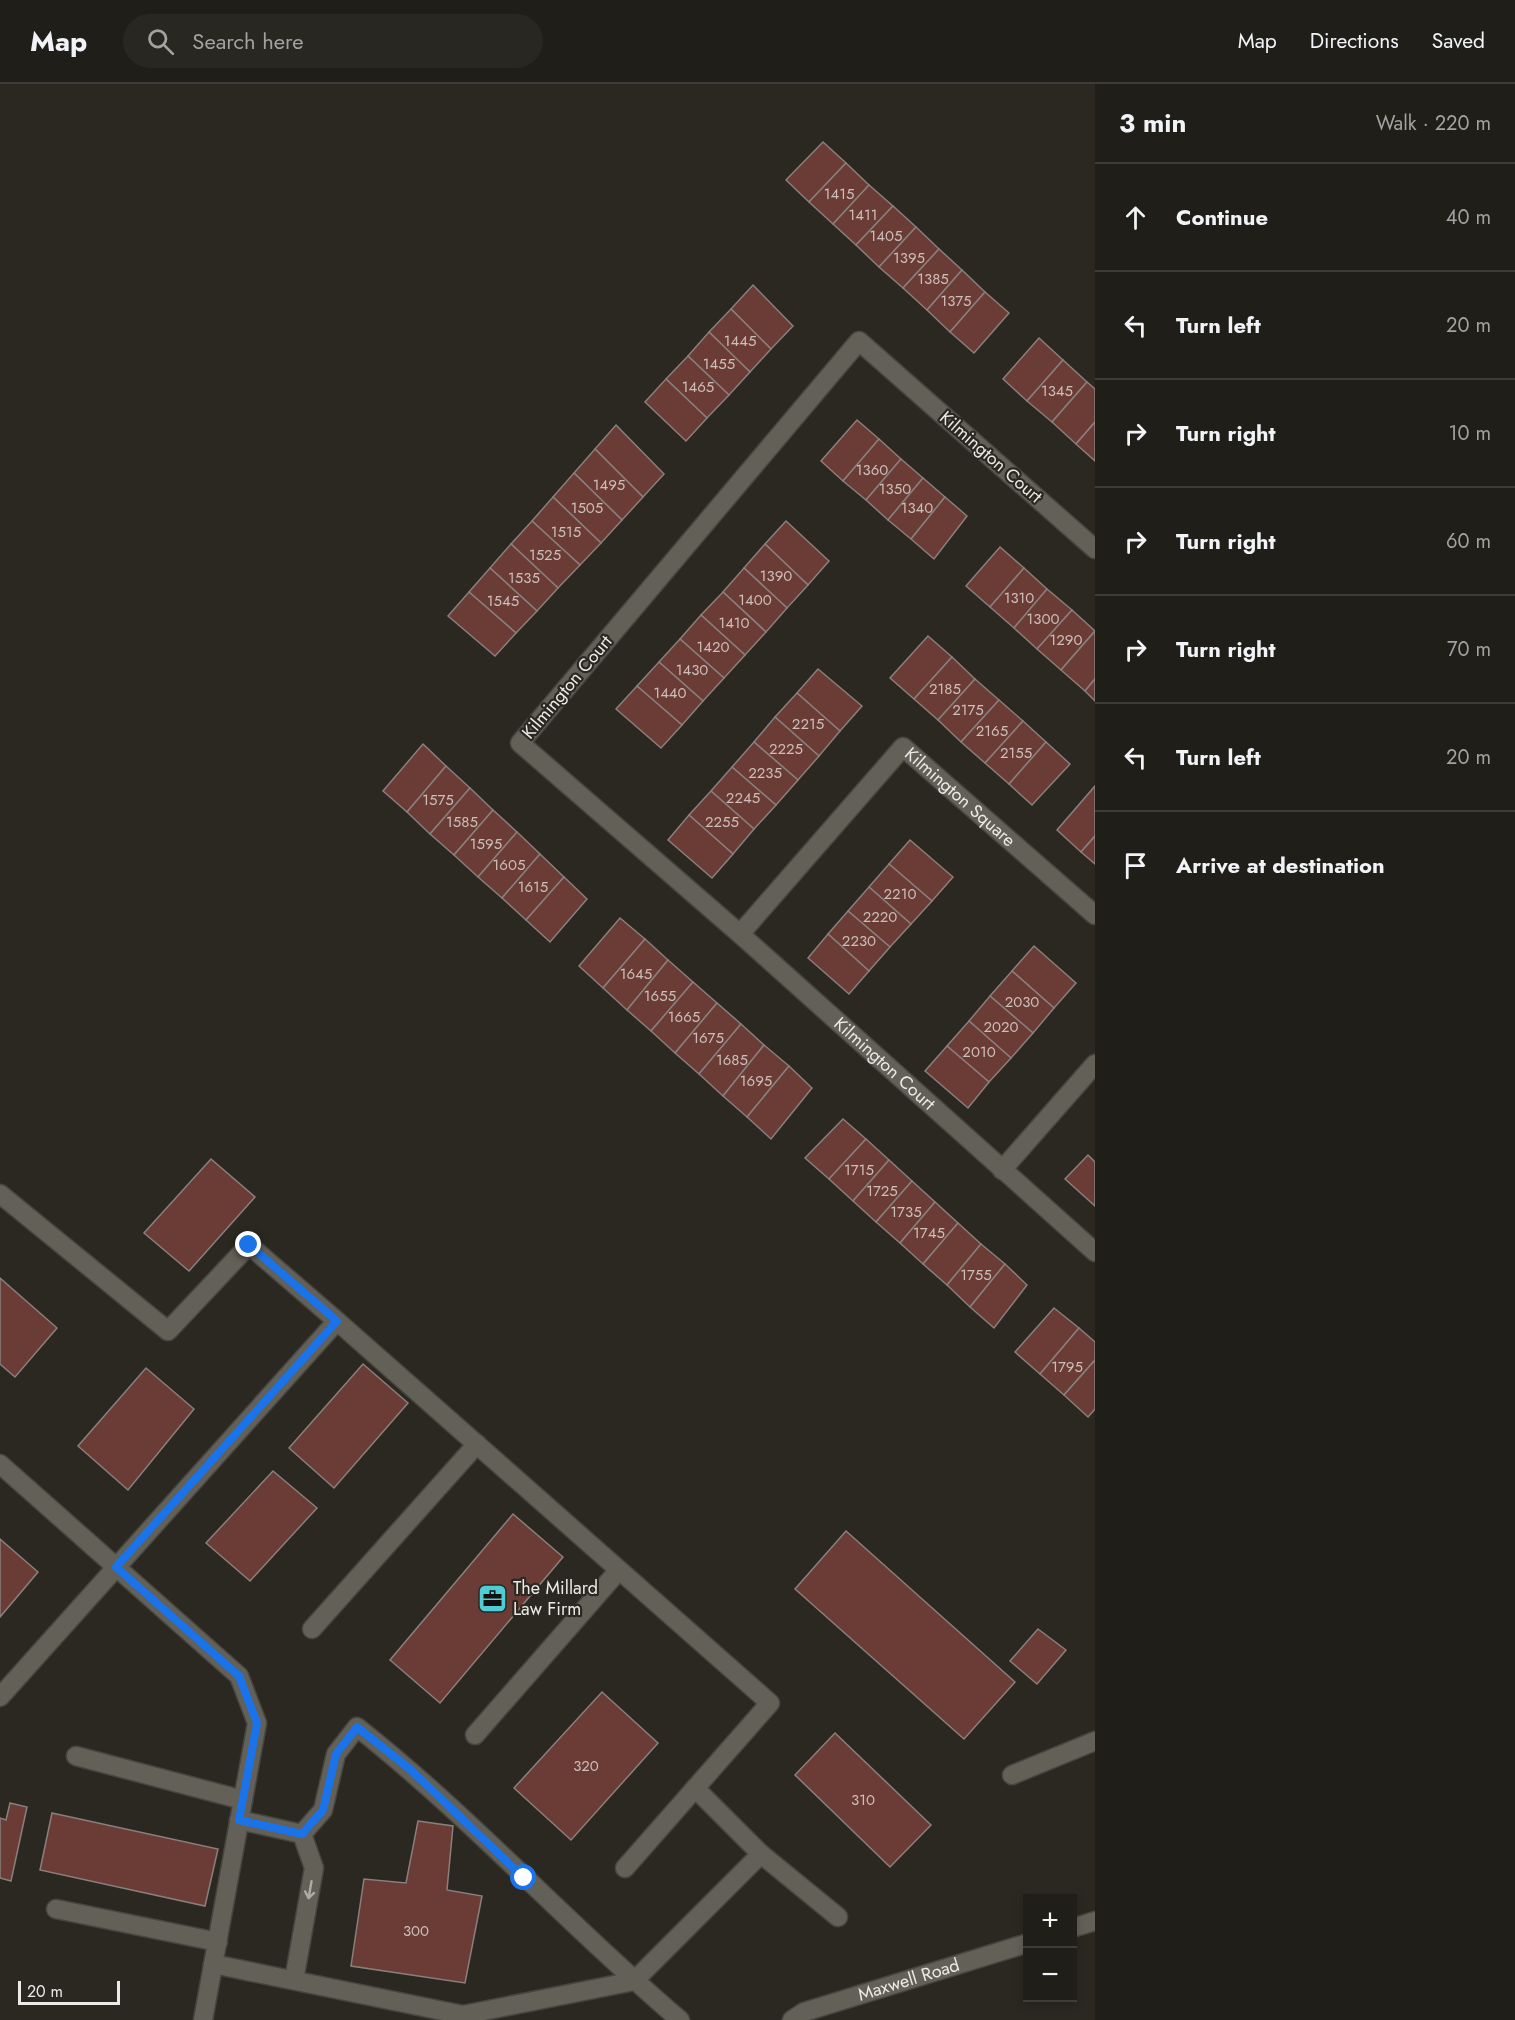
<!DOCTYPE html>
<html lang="en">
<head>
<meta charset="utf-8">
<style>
	body { margin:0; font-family:Jost,sans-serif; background:#282722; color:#f1f3f6 }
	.controls { position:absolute; right:18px; bottom:18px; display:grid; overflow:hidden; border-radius:0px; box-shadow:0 3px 9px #0003 }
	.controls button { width:54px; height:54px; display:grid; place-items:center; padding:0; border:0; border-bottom:2px solid #3d3c38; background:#201e19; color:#f1f3f6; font:30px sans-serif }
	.scale { position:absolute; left:18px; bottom:15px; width:102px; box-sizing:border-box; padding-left:6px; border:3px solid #eceae6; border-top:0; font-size:16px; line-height:21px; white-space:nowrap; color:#eceae6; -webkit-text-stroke:4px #2b2821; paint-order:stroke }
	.stop { position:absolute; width:18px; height:18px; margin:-14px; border:4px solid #1a73e8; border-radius:50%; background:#fff }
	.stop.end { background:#1a73e8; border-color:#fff; box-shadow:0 2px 6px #0008 }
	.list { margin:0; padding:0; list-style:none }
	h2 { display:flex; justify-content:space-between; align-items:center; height:78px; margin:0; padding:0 24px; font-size:26px }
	h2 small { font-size:20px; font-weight:400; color:#a2a2a2 }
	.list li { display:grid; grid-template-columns:39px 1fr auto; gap:18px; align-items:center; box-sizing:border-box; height:108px; padding:0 24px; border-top:2px solid #3d3c38 }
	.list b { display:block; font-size:22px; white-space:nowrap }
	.list em { font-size:20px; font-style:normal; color:#a2a2a2 }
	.icon { flex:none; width:33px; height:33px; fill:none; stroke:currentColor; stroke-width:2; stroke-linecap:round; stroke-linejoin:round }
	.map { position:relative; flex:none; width:1095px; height:1936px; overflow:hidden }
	header { display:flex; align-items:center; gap:36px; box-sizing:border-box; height:84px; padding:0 30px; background:#201e19; border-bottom:2px solid #3d3c38 }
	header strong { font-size:28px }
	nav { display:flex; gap:33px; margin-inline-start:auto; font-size:21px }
	.search { width:420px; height:54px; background:#282722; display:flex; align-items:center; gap:15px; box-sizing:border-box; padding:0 21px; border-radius:33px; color:#a2a2a2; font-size:22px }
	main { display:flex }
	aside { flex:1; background:#201e19 }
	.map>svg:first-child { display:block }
	.building { fill:#6b3c35; stroke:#897f7d; stroke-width:1.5 }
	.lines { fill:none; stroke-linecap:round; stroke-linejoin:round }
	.minor-casing { stroke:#474540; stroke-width:21 }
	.minor { stroke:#636058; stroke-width:18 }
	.oneway { stroke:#aeaca6 }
	.route { stroke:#1a73e8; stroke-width:8 }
	.labels { text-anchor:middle; stroke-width:4.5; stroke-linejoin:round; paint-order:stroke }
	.number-label { font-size:15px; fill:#ccbeba }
	.street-label { font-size:18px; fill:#eceae6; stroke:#2b2821 }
	.poi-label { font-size:18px; fill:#eceae6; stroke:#2b2821; text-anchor:start }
</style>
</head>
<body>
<header>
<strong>Map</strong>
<div class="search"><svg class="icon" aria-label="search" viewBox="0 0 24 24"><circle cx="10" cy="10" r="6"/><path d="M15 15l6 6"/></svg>Search here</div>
<nav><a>Map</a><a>Directions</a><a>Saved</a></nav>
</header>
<main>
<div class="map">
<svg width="1095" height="1936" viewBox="0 0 1095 1936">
	<rect width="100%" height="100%" fill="#2b2821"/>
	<!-- building -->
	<g class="building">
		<polygon points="823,58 846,79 809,118 786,96"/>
		<polygon points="846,79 869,101 833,140 809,118"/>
		<polygon points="869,101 893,122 856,161 833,140"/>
		<polygon points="893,122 916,143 879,183 856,161"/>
		<polygon points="916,143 939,165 903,204 879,183"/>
		<polygon points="939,165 962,186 927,226 903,204"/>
		<polygon points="962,186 985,208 950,248 927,226"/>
		<polygon points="753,201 793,242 771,265 731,225"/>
		<polygon points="985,208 1009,229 974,269 950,248"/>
		<polygon points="731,225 771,265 750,288 709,248"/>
		<polygon points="709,248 750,288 729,311 688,272"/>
		<polygon points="1039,254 1063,276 1027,317 1003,295"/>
		<polygon points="688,272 729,311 707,334 666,295"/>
		<polygon points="1063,276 1087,298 1052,338 1027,317"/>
		<polygon points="666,295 707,334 686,357 645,318"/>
		<polygon points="1087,298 1095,305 1095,338 1076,360 1052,338"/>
		<polygon points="857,336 879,355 843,397 821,377"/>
		<polygon points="1095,338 1095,377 1076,360"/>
		<polygon points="616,341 664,390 643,413 595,365"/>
		<polygon points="879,355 901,375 866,416 843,397"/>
		<polygon points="595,365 643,413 622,436 574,389"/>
		<polygon points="901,375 923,394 888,436 866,416"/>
		<polygon points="574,389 622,436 601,459 553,413"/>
		<polygon points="923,394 945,413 911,455 888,436"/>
		<polygon points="553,413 601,459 580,481 532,437"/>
		<polygon points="945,413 967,432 934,475 911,455"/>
		<polygon points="532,437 580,481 558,504 511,460"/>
		<polygon points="786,437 829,477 808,501 765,460"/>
		<polygon points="511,460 558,504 537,527 490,484"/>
		<polygon points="765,460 808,501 787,524 744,484"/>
		<polygon points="1000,463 1024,484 990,523 966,502"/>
		<polygon points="490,484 537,527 516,549 469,508"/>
		<polygon points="744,484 787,524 766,548 723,508"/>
		<polygon points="1024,484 1047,505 1014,544 990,523"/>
		<polygon points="1047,505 1072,526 1037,565 1014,544"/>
		<polygon points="469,508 516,549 495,572 448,532"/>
		<polygon points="723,508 766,548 745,571 701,531"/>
		<polygon points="1072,526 1095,547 1061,586 1037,565"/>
		<polygon points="701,531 745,571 724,594 680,555"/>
		<polygon points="1095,547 1095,595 1085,607 1061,586"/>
		<polygon points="928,552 952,573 914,615 890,594"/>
		<polygon points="680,555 724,594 703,617 659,578"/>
		<polygon points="952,573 975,595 938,636 914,615"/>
		<polygon points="659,578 703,617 682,641 637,602"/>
		<polygon points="818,585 862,622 840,647 797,609"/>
		<polygon points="975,595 999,616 961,658 938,636"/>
		<polygon points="1095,595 1095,617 1085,607"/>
		<polygon points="637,602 682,641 661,664 616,625"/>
		<polygon points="797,609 840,647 819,672 775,633"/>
		<polygon points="999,616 1023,637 985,679 961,658"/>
		<polygon points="775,633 819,672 798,696 754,658"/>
		<polygon points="1023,637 1046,658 1009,700 985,679"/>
		<polygon points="754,658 798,696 776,721 732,683"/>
		<polygon points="1046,658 1070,680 1032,721 1009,700"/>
		<polygon points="423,660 446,682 407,728 383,707"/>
		<polygon points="446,682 470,704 430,750 407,728"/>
		<polygon points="732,683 776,721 754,745 711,707"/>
		<polygon points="1095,702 1095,752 1081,768 1057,746"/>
		<polygon points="470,704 493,726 454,771 430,750"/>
		<polygon points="711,707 754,745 733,770 689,731"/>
		<polygon points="493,726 517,748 478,793 454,771"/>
		<polygon points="689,731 733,770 712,794 668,756"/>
		<polygon points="517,748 540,770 502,814 478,793"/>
		<polygon points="1095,752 1095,780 1081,768"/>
		<polygon points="910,756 953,793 932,817 889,780"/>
		<polygon points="540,770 564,793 526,836 502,814"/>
		<polygon points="889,780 932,817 911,840 869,803"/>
		<polygon points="564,793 587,815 550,858 526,836"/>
		<polygon points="869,803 911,840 890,863 848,827"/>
		<polygon points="848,827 890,863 869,887 828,850"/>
		<polygon points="620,834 645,855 603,904 579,882"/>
		<polygon points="828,850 869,887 849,910 808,874"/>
		<polygon points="645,855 668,876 627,926 603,904"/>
		<polygon points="1034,862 1076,899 1054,924 1012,887"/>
		<polygon points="668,876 693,898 651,947 627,926"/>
		<polygon points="1012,887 1054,924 1033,949 990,912"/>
		<polygon points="693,898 717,919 675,969 651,947"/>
		<polygon points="990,912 1033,949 1011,974 969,937"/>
		<polygon points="717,919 741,940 699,990 675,969"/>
		<polygon points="969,937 1011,974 989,998 947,962"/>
		<polygon points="741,940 764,961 723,1012 699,990"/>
		<polygon points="764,961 789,982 747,1033 723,1012"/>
		<polygon points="947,962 989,998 968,1024 925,987"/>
		<polygon points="789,982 812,1004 771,1055 747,1033"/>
		<polygon points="843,1035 866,1055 829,1095 805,1074"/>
		<polygon points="866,1055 889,1076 853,1117 829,1095"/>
		<polygon points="1088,1071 1095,1078 1095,1122 1065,1095"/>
		<polygon points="211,1075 255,1113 189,1187 144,1149"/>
		<polygon points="889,1076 912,1097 876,1138 853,1117"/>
		<polygon points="912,1097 935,1118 900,1159 876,1138"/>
		<polygon points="935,1118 958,1139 923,1180 900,1159"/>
		<polygon points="958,1139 981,1160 947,1201 923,1180"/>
		<polygon points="981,1160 1005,1180 970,1223 947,1201"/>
		<polygon points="1005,1180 1027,1201 994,1244 970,1223"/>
		<polygon points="0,1194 57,1244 15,1293 0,1280"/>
		<polygon points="1054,1224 1079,1244 1040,1290 1015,1268"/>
		<polygon points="1079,1244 1095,1258 1095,1276 1064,1311 1040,1290"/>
		<polygon points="1095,1276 1095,1325 1088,1333 1064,1311"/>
		<polygon points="363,1280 408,1319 334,1404 289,1364"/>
		<polygon points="146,1284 194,1325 128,1406 78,1362"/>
		<polygon points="273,1387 317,1424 250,1497 206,1459"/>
		<polygon points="513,1430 563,1473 440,1619 390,1576"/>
		<polygon points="846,1447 1015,1598 964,1655 795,1505"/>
		<polygon points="0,1455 38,1488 0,1533"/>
		<polygon points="1038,1545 1066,1566 1037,1600 1010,1577"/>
		<polygon points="602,1608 658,1659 571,1756 514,1704"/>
		<polygon points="835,1649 931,1741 890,1783 795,1691"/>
		<polygon points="10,1719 27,1723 11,1797 0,1794 0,1734 6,1736"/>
		<polygon points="52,1729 218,1765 205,1822 40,1786"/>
		<polygon points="418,1737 453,1742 447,1806 482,1812 465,1899 351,1882 364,1795 406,1799"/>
	</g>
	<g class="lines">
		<defs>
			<g id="minor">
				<path id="s1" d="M1095,465l-236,-208 -339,402 220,191 355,318"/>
				<path id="s2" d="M740,850l163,-187 192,168"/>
				<polyline points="1002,1086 1095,980"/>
				<polyline points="0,1110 168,1247 249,1161 337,1237 0,1613"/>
				<polyline points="337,1237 770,1619 625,1784"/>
				<polyline points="0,1380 239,1592 257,1639 203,1936"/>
				<polyline points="312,1545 477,1360"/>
				<polyline points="475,1651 619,1486"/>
				<polyline points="76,1672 243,1716"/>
				<polyline points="1012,1691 1095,1657"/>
				<polyline points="695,1704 761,1770"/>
				<polyline points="239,1736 302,1750"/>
				<path d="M302,1750l21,-24 13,-56 21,-27c114,90 212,199 323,293"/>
				<polyline points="56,1825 218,1858"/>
				<polyline points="1072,1844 1095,1837"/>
				<polyline points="213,1880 463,1931 634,1897 761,1770 838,1833"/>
				<polyline points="294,1896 314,1784 302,1750"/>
				<path id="s3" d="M792,1936l12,-8 224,-69"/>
			</g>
		</defs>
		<!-- minor casing -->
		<use href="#minor" class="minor-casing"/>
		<!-- minor -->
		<use href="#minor" class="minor"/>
	</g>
	<!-- one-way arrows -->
	<defs><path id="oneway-shaft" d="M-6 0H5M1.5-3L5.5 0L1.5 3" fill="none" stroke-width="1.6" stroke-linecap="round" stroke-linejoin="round" transform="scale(1.5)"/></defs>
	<use class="oneway" href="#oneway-shaft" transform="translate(310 1806) rotate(100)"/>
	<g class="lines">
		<!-- route -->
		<polyline class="route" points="249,1161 337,1237 116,1483 239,1592 257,1639 239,1736 302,1750 323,1726 336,1670 357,1643 411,1686 524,1794"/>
	</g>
	<!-- icons -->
	<defs>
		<symbol id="office-square" viewBox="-11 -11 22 22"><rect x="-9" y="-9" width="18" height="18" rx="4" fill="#51ccd4" stroke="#2b2821"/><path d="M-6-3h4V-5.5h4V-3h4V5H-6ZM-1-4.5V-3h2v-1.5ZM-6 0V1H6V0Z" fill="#111"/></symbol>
	</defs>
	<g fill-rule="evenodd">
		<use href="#office-square" x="476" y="1498" width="33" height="33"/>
	</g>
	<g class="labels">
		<!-- number labels -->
		<g class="number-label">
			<text x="839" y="115">1415</text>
			<text x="863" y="136">1411</text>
			<text x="886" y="157">1405</text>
			<text x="909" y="179">1395</text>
			<text x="933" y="200">1385</text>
			<text x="956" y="222">1375</text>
			<text x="740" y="262">1445</text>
			<text x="719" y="285">1455</text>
			<text x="698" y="308">1465</text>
			<text x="1057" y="312">1345</text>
			<text x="872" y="391">1360</text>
			<text x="609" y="406">1495</text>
			<text x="895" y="410">1350</text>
			<text x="587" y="429">1505</text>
			<text x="917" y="429">1340</text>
			<text x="566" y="453">1515</text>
			<text x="545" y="476">1525</text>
			<text x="776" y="497">1390</text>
			<text x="524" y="499">1535</text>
			<text x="1019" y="519">1310</text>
			<text x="755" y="521">1400</text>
			<text x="503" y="522">1545</text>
			<text x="1043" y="540">1300</text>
			<text x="734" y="544">1410</text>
			<text x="1066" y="561">1290</text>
			<text x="713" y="568">1420</text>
			<text x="692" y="591">1430</text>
			<text x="945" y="610">2185</text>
			<text x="670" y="614">1440</text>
			<text x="968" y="631">2175</text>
			<text x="808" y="645">2215</text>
			<text x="992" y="652">2165</text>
			<text x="786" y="670">2225</text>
			<text x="1016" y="674">2155</text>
			<text x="765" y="694">2235</text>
			<text x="743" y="719">2245</text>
			<text x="438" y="721">1575</text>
			<text x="462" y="743">1585</text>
			<text x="722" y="743">2255</text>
			<text x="486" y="765">1595</text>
			<text x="509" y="786">1605</text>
			<text x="533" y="808">1615</text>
			<text x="900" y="815">2210</text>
			<text x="880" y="838">2220</text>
			<text x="859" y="862">2230</text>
			<text x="636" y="895">1645</text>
			<text x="660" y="917">1655</text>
			<text x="1022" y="923">2030</text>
			<text x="684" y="938">1665</text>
			<text x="1001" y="948">2020</text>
			<text x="708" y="959">1675</text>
			<text x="979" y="973">2010</text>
			<text x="732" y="981">1685</text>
			<text x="756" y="1002">1695</text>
			<text x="859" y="1091">1715</text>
			<text x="882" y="1112">1725</text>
			<text x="906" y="1133">1735</text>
			<text x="929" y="1154">1745</text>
			<text x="976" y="1196">1755</text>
			<text x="1067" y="1288">1795</text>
			<text x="586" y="1687">320</text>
			<text x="863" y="1721">310</text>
			<text x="416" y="1852">300</text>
		</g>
		<!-- street labels -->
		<g class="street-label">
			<text transform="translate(991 373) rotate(41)" y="6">Kilmington Court</text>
			<text transform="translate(567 603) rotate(-50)" y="6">Kilmington Court</text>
			<text dy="6" stroke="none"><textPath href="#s2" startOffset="324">Kilmington Square</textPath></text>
			<text dy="6" stroke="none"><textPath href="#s1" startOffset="1326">Kilmington Court</textPath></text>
			<text dy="6" stroke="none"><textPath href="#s3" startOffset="124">Maxwell Road</textPath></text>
		</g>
		<!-- poi labels -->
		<g class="poi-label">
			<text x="513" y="1510">The Millard<tspan x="513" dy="21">Law Firm</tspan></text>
		</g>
	</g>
</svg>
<div class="controls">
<button>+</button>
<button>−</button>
</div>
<div class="scale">20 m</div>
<div class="stop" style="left:524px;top:1794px"></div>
<div class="stop end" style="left:249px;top:1161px"></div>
</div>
<aside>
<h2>3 min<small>Walk · 220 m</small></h2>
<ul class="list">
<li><svg class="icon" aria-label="ahead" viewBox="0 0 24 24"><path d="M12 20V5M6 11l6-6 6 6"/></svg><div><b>Continue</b></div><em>40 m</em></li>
<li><svg class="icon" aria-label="left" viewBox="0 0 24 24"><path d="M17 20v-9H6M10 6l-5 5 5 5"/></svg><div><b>Turn left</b></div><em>20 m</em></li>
<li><svg class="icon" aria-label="right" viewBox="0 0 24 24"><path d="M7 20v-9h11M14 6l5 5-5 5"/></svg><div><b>Turn right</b></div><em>10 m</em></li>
<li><svg class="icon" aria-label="right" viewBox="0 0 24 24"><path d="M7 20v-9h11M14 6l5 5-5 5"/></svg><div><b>Turn right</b></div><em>60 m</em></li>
<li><svg class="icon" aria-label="right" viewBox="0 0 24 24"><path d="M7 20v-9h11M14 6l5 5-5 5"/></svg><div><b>Turn right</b></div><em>70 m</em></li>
<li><svg class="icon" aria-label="left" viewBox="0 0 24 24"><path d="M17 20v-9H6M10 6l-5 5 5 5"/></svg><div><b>Turn left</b></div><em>20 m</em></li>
<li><svg class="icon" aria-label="arrive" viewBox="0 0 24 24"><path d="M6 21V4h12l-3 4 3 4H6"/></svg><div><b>Arrive at destination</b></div></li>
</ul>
</aside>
</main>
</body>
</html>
